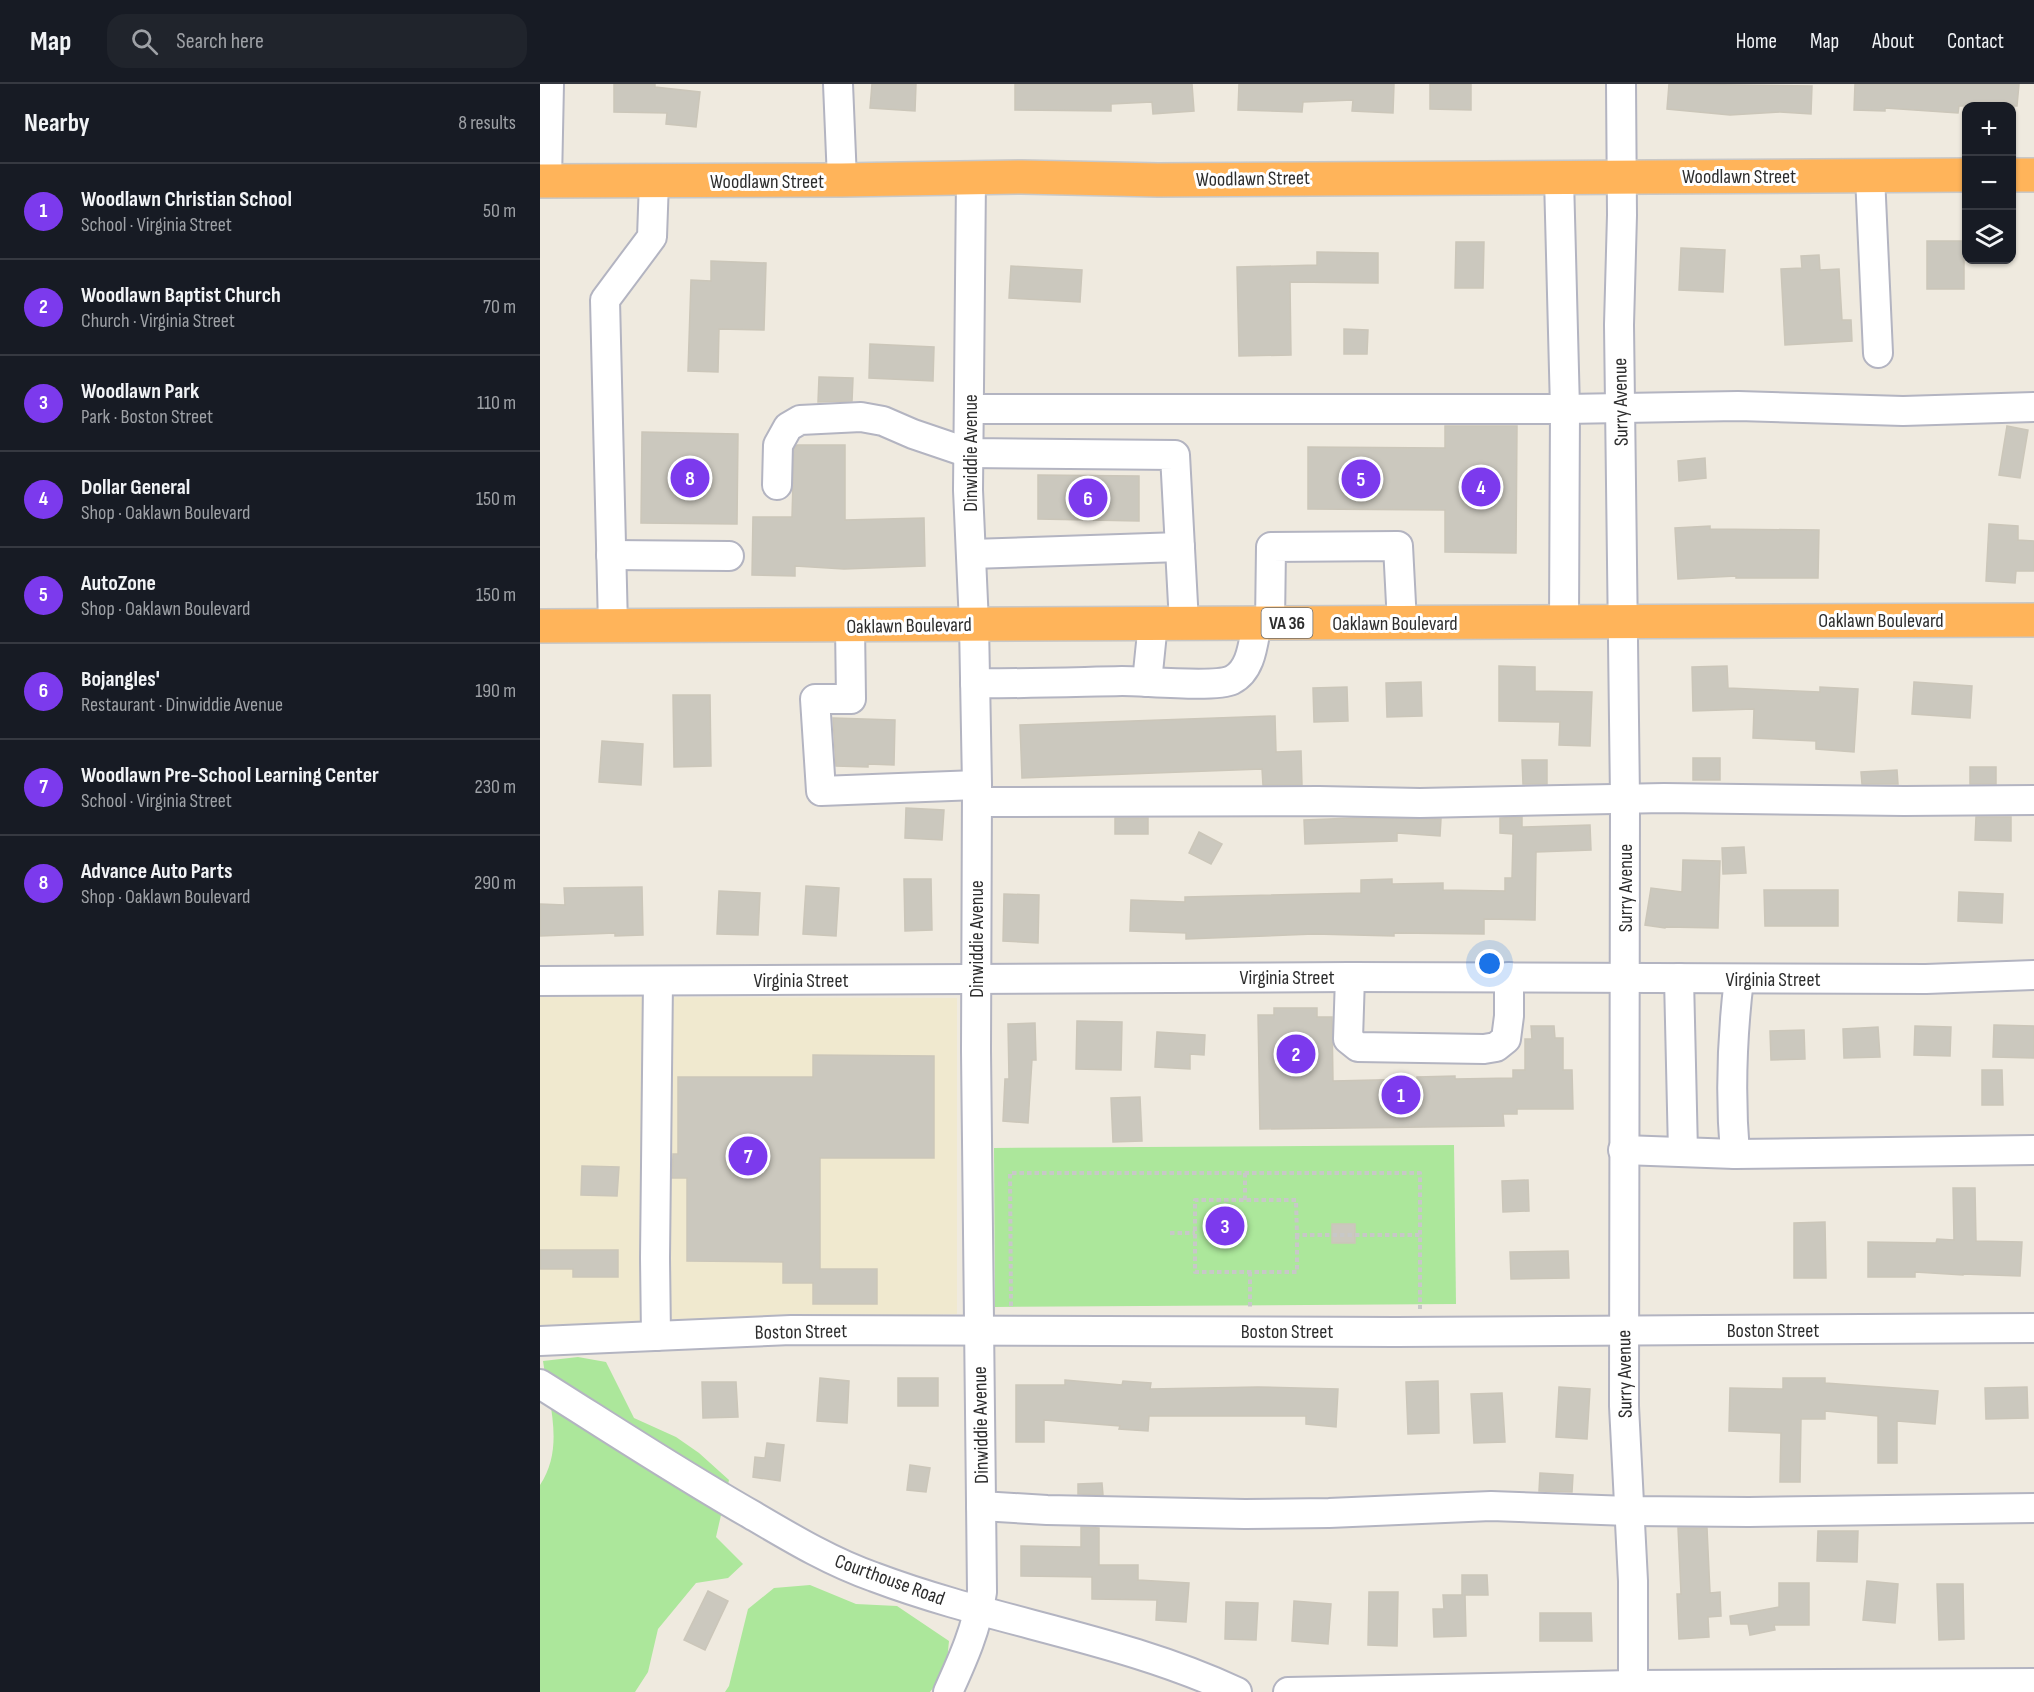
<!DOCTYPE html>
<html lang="en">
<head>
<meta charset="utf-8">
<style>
	body { margin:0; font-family:"Sofia Sans Condensed",sans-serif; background:#20242c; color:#f1f3f6 }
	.controls { position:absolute; right:18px; top:18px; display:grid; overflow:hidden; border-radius:12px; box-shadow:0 2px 4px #0004 }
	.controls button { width:54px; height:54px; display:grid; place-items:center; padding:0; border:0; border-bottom:2px solid #363941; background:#171b24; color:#f1f3f6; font:30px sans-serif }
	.you { position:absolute; left:950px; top:880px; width:21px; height:21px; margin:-15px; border:4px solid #fff; border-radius:50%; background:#1a73e8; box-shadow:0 0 0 9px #1a73e833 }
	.badge { display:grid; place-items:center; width:39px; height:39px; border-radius:50%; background:#7c3aed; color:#fff; font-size:20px; font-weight:700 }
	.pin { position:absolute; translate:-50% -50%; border:3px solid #fff; box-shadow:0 2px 6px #0006 }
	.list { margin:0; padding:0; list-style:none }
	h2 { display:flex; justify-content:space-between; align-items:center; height:78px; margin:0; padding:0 24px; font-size:26px }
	h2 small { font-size:20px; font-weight:400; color:#9ea1a6 }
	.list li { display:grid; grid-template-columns:39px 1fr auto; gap:18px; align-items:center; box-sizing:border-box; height:96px; padding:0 24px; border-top:2px solid #363941 }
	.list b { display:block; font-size:22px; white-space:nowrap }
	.list p { margin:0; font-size:20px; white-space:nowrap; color:#9ea1a6 }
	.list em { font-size:20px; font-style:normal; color:#9ea1a6 }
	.icon { flex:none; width:33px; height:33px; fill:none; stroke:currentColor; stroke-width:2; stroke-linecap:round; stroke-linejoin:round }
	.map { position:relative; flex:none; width:1494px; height:1608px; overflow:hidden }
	header { display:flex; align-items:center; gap:36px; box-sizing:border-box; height:84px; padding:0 30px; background:#171b24; border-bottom:2px solid #363941 }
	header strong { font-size:28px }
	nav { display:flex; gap:33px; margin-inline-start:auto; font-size:21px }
	.search { width:420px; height:54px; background:#20242c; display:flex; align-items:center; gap:15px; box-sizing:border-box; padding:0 21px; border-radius:18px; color:#9ea1a6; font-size:22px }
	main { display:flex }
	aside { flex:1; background:#171b24 }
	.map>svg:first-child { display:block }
	.education { fill:#f0e9cf }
	.green { fill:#ace79b }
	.building { fill:#cbc8be; stroke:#cbc6b9; stroke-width:1.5 }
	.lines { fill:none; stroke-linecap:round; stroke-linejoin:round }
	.minor-casing { stroke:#b3b4c1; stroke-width:32 }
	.highway-casing { stroke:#c8c8c8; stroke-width:36 }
	.path { stroke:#c8c8c8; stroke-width:4; stroke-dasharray:4.5 3; stroke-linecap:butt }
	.minor { stroke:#fff; stroke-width:28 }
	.highway { stroke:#ffb45a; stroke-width:33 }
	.labels { text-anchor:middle; stroke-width:6; stroke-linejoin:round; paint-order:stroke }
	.shield { fill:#fff; stroke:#6c6c6c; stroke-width:1.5 }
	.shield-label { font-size:18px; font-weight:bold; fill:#2d2d2d }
	.street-label { font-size:20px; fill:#2d2d2d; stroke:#fff }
</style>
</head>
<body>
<header>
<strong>Map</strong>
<div class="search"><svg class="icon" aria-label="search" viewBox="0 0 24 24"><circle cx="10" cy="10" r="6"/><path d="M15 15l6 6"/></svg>Search here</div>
<nav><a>Home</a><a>Map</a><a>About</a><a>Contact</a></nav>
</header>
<main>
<aside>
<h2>Nearby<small>8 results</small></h2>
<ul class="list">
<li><span class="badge">1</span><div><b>Woodlawn Christian School</b><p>School · Virginia Street</p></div><em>50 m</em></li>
<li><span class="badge">2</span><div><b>Woodlawn Baptist Church</b><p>Church · Virginia Street</p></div><em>70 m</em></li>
<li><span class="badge">3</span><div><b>Woodlawn Park</b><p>Park · Boston Street</p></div><em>110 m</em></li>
<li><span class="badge">4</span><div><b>Dollar General</b><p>Shop · Oaklawn Boulevard</p></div><em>150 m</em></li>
<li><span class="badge">5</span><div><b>AutoZone</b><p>Shop · Oaklawn Boulevard</p></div><em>150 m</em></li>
<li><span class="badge">6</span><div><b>Bojangles'</b><p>Restaurant · Dinwiddie Avenue</p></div><em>190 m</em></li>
<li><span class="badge">7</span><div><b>Woodlawn Pre-School Learning Center</b><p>School · Virginia Street</p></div><em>230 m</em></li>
<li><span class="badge">8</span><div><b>Advance Auto Parts</b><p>Shop · Oaklawn Boulevard</p></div><em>290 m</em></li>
</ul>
</aside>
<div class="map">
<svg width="1494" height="1608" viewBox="0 0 1494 1608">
	<rect width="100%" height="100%" fill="#efeadf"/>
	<!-- education -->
	<polygon class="education" points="0,913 417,914 417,1230 0,1243"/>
	<!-- green -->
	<g class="green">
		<polygon points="914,1061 916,1220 455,1223 454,1064"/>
		<path d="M38,1273l28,5 28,56 42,19 23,16 30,27 -13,57 27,27 -15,14 -32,5 -38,46 -10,43 -13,20h-95v-207c25,-37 9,-82 3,-124z"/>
		<polygon points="270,1501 316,1520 357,1522 409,1557 406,1587 390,1608 185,1608 189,1602 208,1525 234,1504"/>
	</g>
	<!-- building -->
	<g class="building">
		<polygon points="74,0 115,0 115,3 160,8 156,43 126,40 127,29 74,28"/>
		<polygon points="332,0 376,0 375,27 330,24"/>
		<polygon points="475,0 652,0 654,27 613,30 612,18 571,20 571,27 475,26"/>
		<polygon points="699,0 854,0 853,29 812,27 813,16 763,18 762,28 698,26"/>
		<polygon points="890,0 931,0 931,26 890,25"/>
		<polygon points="1129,0 1272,2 1271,30 1240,28 1190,31 1127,25"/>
		<polygon points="1315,0 1479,0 1477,22 1419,22 1418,29 1345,24 1345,27 1314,26"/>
		<rect x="1387" y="157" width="37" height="48"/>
		<polygon points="916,158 944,158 943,204 915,204"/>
		<polygon points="1141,164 1185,166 1183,208 1139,206"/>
		<polygon points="777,168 838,169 838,199 750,198 751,271 699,272 697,183 777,181"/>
		<polygon points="1279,171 1280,186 1299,185 1302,236 1311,236 1312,257 1245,261 1241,185 1262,184 1261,172"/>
		<polygon points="171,177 226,179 224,246 179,245 178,288 148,287 151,196 171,197"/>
		<polygon points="471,182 542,186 540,218 469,214"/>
		<polygon points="804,245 828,246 827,270 804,270"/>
		<polygon points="330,260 394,263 393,297 329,294"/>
		<polygon points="279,293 313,294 312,317 278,318"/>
		<polygon points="905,342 977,342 976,469 905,468 905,426 768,425 768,363 905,364"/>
		<polygon points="1467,342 1488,346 1480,394 1459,391"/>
		<polygon points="102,348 198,350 197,440 101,439"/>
		<polygon points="257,361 305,361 305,436 384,434 385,482 304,485 255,482 255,492 212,491 213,433 252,433 254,365"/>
		<polygon points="1165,374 1166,394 1139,397 1138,377"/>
		<polygon points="498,391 599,392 599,437 498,435"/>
		<polygon points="1449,440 1478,442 1478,456 1494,457 1494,487 1476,487 1475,499 1446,497"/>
		<polygon points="1170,442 1170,445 1279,446 1278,494 1196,494 1196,492 1138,495 1135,444"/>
		<polygon points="959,582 995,583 995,607 1052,608 1050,662 1019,661 1020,638 959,637"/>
		<polygon points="1187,582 1188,604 1280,608 1280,603 1318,605 1314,668 1276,665 1276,657 1213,654 1214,625 1153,627 1152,583"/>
		<polygon points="881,598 882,632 847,633 846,599"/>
		<polygon points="1374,598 1432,602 1430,634 1372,630"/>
		<polygon points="807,603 808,637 774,638 773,604"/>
		<polygon points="133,611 170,611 171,682 134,683"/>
		<polygon points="735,632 736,668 761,667 762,701 723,701 722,685 482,694 480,641"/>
		<polygon points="293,634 355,636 354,681 328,680 328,683 296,682"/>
		<polygon points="62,657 103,660 101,701 59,698"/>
		<rect x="1153" y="674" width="27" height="22"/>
		<polygon points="982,676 1007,676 1007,700 983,700"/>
		<rect x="1430" y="683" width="26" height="17"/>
		<polygon points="1357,686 1358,700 1322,700 1321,688"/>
		<polygon points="366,724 404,726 402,756 365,754"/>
		<polygon points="982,733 982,743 1050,741 1051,766 996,768 995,836 944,835 944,850 854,849 854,852 774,850 646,855 646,849 590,847 591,816 645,818 645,813 821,809 821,796 852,795 852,800 903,799 903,806 965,807 965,794 972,794 973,750 960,749 960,734"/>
		<polygon points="1436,733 1471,733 1471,757 1435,756"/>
		<rect x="575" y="734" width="33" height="16"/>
		<polygon points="814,734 901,735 900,752 857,749 857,757 765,760 764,736"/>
		<polygon points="659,748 682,760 671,780 649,769"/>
		<polygon points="1204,763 1206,789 1183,790 1182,764"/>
		<polygon points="1143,776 1180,777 1178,844 1126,843 1125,844 1105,841 1111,804 1142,808"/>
		<polygon points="364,795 391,795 392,846 365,847"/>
		<polygon points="266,802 299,804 296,852 263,850"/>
		<polygon points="102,803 103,851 75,852 75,849 0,852 0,820 25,821 24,804"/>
		<polygon points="1224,806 1298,806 1298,842 1225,842"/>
		<polygon points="179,807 220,809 218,851 177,850"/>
		<polygon points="1419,808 1463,810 1462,839 1418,837"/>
		<polygon points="464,810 499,811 498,859 463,857"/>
		<polygon points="734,924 777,924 777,933 792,933 793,997 877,995 877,993 915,992 915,995 973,994 973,986 985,986 985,955 992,955 991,942 1014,942 1015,954 1023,954 1023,986 1032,986 1033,1025 977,1025 977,1030 963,1030 964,1042 720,1045 718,931 734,931"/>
		<polygon points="537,937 582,938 581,986 536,985"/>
		<polygon points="495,939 496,976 492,976 488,1039 463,1037 465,995 469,995 468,940"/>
		<polygon points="1454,941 1494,942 1494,974 1453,973"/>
		<polygon points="1375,942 1411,943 1410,972 1374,971"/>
		<polygon points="1338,943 1340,973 1304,974 1303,945"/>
		<polygon points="1264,946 1265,975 1231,976 1230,947"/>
		<polygon points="617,948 665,951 664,971 650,970 650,985 615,983"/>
		<polygon points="273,971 394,972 394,1074 280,1074 280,1185 337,1185 337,1220 273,1220 273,1199 243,1199 243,1178 147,1177 147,1094 132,1094 133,1070 138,1070 138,993 273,993"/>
		<polygon points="1442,986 1462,986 1463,1021 1442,1021"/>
		<polygon points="600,1013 602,1057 573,1058 571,1014"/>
		<polygon points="42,1082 79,1083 77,1112 41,1111"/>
		<polygon points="988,1096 989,1127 963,1128 962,1097"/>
		<polygon points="1413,1104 1435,1104 1436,1157 1482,1158 1480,1192 1423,1190 1423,1191 1375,1188 1375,1193 1328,1193 1328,1158 1396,1159 1397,1155 1414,1156"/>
		<polygon points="1285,1138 1286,1194 1254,1194 1254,1139"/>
		<rect x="792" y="1140" width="23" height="19"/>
		<polygon points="0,1166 78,1166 78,1193 33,1193 33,1185 0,1185"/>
		<polygon points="1028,1167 1029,1194 971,1195 970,1168"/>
		<polygon points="280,1294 309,1297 307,1339 277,1337"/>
		<rect x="358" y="1294" width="40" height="28"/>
		<polygon points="1243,1294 1285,1294 1285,1299 1398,1307 1395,1340 1357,1337 1357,1379 1338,1379 1338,1332 1285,1327 1285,1335 1261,1335 1260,1398 1240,1398 1241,1349 1189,1347 1190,1304 1243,1305"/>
		<polygon points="525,1296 582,1301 583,1297 611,1299 610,1305 718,1303 798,1305 796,1343 766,1340 766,1332 609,1332 608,1347 579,1345 580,1342 504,1336 504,1358 476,1358 476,1301 525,1301"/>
		<polygon points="898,1297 899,1349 868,1350 866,1298"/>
		<polygon points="162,1298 196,1298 198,1333 163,1334"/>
		<polygon points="1019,1303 1050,1305 1047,1355 1016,1353"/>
		<polygon points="1487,1303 1488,1334 1446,1335 1445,1304"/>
		<polygon points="962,1309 965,1358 934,1359 931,1310"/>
		<polygon points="227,1359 244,1361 240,1397 213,1393 215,1373 225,1374"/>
		<polygon points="370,1381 390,1384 386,1408 367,1406"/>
		<polygon points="1000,1389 1033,1391 1032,1408 999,1407"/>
		<polygon points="562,1399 563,1411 538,1410 538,1400"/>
		<polygon points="541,1443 559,1444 559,1481 598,1481 598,1496 649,1499 646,1538 616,1536 617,1516 552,1515 552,1493 481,1492 481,1462 541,1463"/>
		<polygon points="1138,1444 1167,1444 1170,1509 1180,1508 1181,1532 1168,1533 1169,1553 1139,1555 1137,1510 1141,1510"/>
		<polygon points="1278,1447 1318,1447 1317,1478 1277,1477"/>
		<polygon points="922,1491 947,1491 948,1511 925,1511 926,1552 894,1553 893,1525 904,1525 903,1511 922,1511"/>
		<polygon points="1327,1497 1358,1500 1355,1539 1323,1536"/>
		<polygon points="1239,1499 1269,1499 1269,1541 1234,1541 1235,1546 1210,1551 1208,1540 1191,1540 1190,1532 1239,1523"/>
		<polygon points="1397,1500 1423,1500 1424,1555 1399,1556"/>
		<polygon points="168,1507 188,1517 165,1566 144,1556"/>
		<polygon points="829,1508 858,1508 857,1562 828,1561"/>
		<polygon points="754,1517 791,1520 788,1560 752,1557"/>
		<polygon points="686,1518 718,1519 716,1556 685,1555"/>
		<polygon points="1000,1529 1051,1529 1052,1557 1000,1557"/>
	</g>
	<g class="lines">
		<defs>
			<g id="minor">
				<polyline points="298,0 302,96"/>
				<polyline points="1081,0 1082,131 1079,241 1085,715 1084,1322 1093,1497 1093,1608"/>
				<polyline points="1330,92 1338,269"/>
				<polyline points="1019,94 1025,325 1024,538"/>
				<polyline points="7,97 9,0"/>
				<polyline points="429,325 1025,325 1198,322 1363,327 1494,323"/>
				<polyline points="237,401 238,361 248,343 260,336 321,333 343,337 373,350 429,369 635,371 644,539"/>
				<polyline points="431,470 640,463"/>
				<polyline points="71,471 189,472"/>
				<polyline points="730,539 731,463 858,462 862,539"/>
				<polyline points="73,542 65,216 112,153 114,97"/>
				<polyline points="310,542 311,615 275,615 281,707 437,701"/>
				<polyline points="607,598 613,539"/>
				<path d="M435,599c49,1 98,-1 147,-2 23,0 93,7 110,-1 20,-10 21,-38 25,-57"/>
				<polyline points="437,718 779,717 880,719 1124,714 1364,717 1494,716"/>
				<polyline points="810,893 808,955 818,963 944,965 956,963 966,955 969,932 969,893"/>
				<polyline points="1139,894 1143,1068"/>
				<polyline points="0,897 810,893 1386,895 1494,891"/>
				<polyline points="1083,1066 1195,1070 1494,1066"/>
				<path d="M1195,1070c-5,-58 -3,-117 4,-175"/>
				<polyline points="116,1252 115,1174 118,897"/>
				<polyline points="0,1257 251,1246 856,1248 1494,1244"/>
				<path d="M0,1300c70,44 140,90 212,131 39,23 79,47 122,62 119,45 248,61 363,115"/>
				<polyline points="441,1422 507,1426 705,1430 789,1429 951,1422 1089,1427 1209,1428 1494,1424"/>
				<path d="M408,1608c15,-33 29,-64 34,-100l-6,-541 1,-266 -3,-161 -6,-134 3,-311"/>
				<polyline points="748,1608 1093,1601 1494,1599"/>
			</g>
			<g id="highway">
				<polyline points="1472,91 1494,91"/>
				<polyline points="0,97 302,96 482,93 618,96 1426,91"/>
				<polyline points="0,542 1494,536"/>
			</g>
		</defs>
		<!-- minor casing -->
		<use href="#minor" class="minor-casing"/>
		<!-- highway casing -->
		<use href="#highway" class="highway-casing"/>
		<!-- path -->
		<g class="path">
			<polyline points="705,1089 705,1116"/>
			<polyline points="630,1149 655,1149"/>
			<polyline points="757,1151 757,1188 655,1188 655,1116 756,1116 757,1151 880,1151"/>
			<polyline points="710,1188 710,1223"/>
			<polyline points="471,1222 470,1089 880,1089 880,1225"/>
		</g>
		<!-- minor -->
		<use href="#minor" class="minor"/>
		<!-- highway -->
		<use href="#highway" class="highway"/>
	</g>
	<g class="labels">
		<!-- shield labels -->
		<rect class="shield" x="721.5" y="524" width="51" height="30" rx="4.5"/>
		<g class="shield-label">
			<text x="747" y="545">VA 36</text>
		</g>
		<!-- street labels -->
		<g class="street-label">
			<text x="1199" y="99">Woodlawn Street</text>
			<text transform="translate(713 94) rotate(-1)" y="7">Woodlawn Street</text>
			<text x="227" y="104">Woodlawn Street</text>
			<text transform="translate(1080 318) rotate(-91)" y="7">Surry Avenue</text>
			<text transform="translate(430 369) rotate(-90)" y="7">Dinwiddie Avenue</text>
			<text x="1341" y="543">Oaklawn Boulevard</text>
			<text x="855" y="546">Oaklawn Boulevard</text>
			<text transform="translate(369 541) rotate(-1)" y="7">Oaklawn Boulevard</text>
			<text transform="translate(1085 804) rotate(-90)" y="7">Surry Avenue</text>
			<text transform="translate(436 855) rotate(-90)" y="7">Dinwiddie Avenue</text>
			<text x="747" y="900">Virginia Street</text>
			<text x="1233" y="902">Virginia Street</text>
			<text x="261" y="903">Virginia Street</text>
			<text x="1233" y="1253">Boston Street</text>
			<text transform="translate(261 1247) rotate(-1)" y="7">Boston Street</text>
			<text x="747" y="1254">Boston Street</text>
			<text transform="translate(1084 1290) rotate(-91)" y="7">Surry Avenue</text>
			<text transform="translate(440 1341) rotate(-91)" y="7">Dinwiddie Avenue</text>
			<text transform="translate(350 1495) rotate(20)" y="7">Courthouse Road</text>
		</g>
	</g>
</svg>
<div class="controls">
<button>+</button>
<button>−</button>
<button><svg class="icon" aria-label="layers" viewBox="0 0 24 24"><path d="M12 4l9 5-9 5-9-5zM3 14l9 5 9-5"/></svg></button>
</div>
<div class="you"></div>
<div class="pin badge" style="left:861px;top:1011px">1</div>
<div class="pin badge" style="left:756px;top:970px">2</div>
<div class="pin badge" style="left:685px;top:1142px">3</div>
<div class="pin badge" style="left:941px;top:403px">4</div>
<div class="pin badge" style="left:821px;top:395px">5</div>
<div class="pin badge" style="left:548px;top:414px">6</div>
<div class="pin badge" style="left:208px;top:1072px">7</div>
<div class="pin badge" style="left:150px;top:394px">8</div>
</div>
</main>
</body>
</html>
